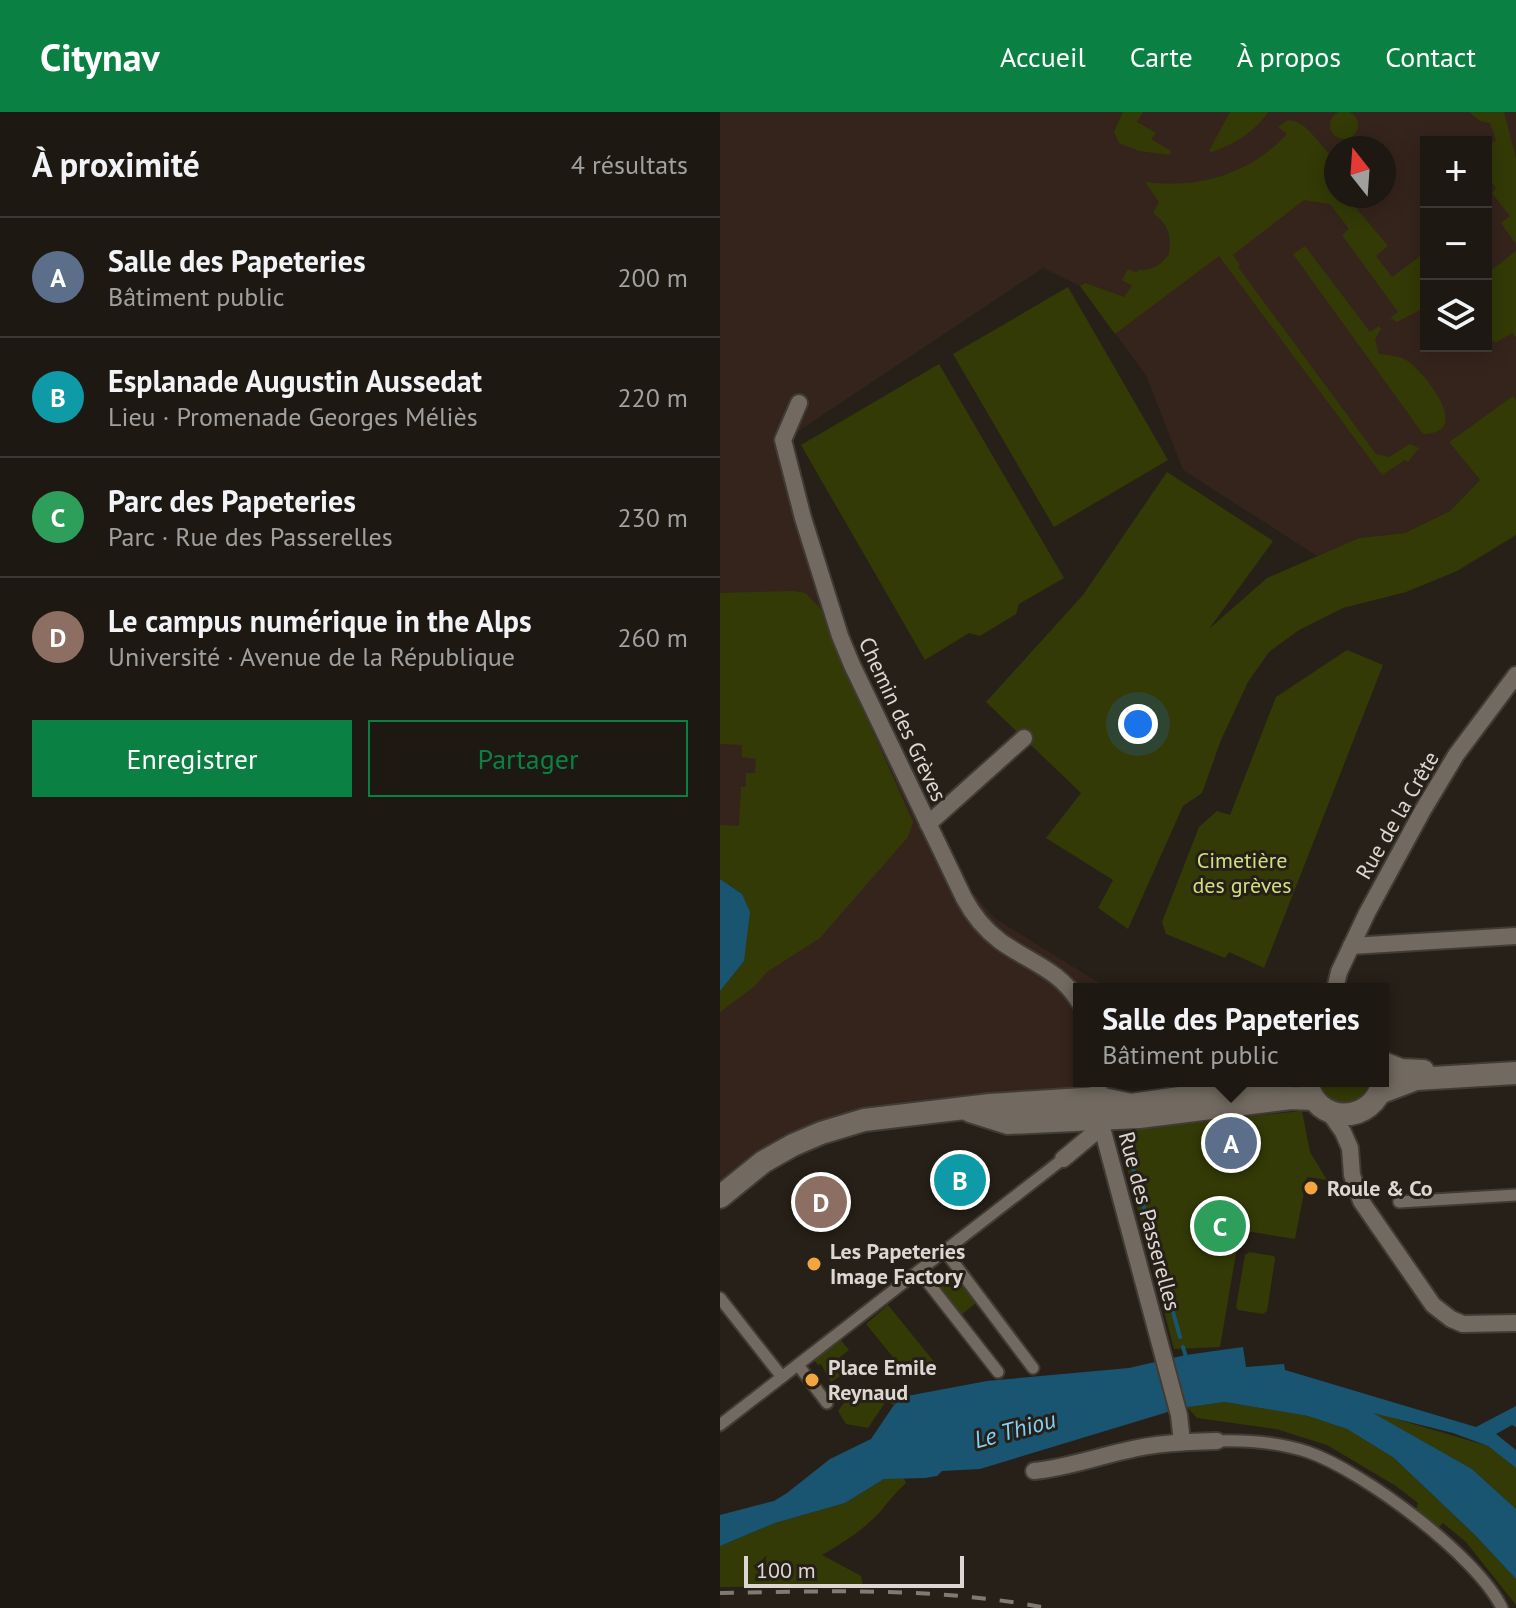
<!DOCTYPE html>
<html lang="fr">
<head>
<meta charset="utf-8">
<style>
	body { margin:0; font-family:"PT Sans",sans-serif; background:#25211b; color:#f1f3f6 }
	.controls { position:absolute; right:24px; top:24px; display:grid; overflow:hidden; border-radius:0px; box-shadow:0 4px 20px #0003 }
	.controls button { width:72px; height:72px; display:grid; place-items:center; padding:0; border:0; border-bottom:2px solid #3b3732; background:#1d1812; color:#f1f3f6; font:40px sans-serif }
	.compass { position:absolute; left:604px; top:24px; width:72px; height:72px; border-radius:50%; background:#1d1812; box-shadow:0 4px 20px #0003; rotate:343deg }
	.scale { position:absolute; left:24px; bottom:20px; width:220px; box-sizing:border-box; padding-left:8px; border:4px solid #dcd7d2; border-top:0; font-size:22px; line-height:28px; white-space:nowrap; color:#dcd7d2; -webkit-text-stroke:6px #272018; paint-order:stroke }
	.you { position:absolute; left:418px; top:612px; width:28px; height:28px; margin:-20px; border:6px solid #fff; border-radius:50%; background:#1a73e8; box-shadow:0 0 0 12px #1a73e833 }
	.badge { display:grid; place-items:center; width:52px; height:52px; border-radius:50%; background:#0b8043; color:#fff; font-size:26px; font-weight:700 }
	.pin { position:absolute; translate:-50% -50%; border:4px solid #fff; box-shadow:0 2px 8px #0006 }
	.popup { position:absolute; left:353px; top:871px; width:316px; height:104px; box-sizing:border-box; display:grid; place-content:center; border-radius:0px; background:#1d1812; filter:drop-shadow(0 2px 6px #0005); font-size:26px; white-space:nowrap; color:#a0a09f }
	.popup b { font-size:30px; color:#f1f3f6 }
	.popup::after { content:''; position:absolute; left:50%; top:100%; margin-left:-16px; border:16px solid transparent; border-top-color:#1d1812 }
	.list { margin:0; padding:0; list-style:none }
	h2 { display:flex; justify-content:space-between; align-items:center; height:104px; margin:0; padding:0 32px; font-size:34px }
	h2 small { font-size:26px; font-weight:400; color:#a0a09f }
	.list li { display:grid; grid-template-columns:52px 1fr auto; gap:24px; align-items:center; box-sizing:border-box; height:120px; padding:0 32px; border-top:2px solid #3b3732 }
	.list b { display:block; font-size:30px; white-space:nowrap }
	.list p { margin:0; font-size:26px; white-space:nowrap; color:#a0a09f }
	.list em { font-size:26px; font-style:normal; color:#a0a09f }
	.actions { display:flex; gap:16px; padding:24px 32px }
	.actions a { flex:1; padding:18px 0; border:2px solid #0b8043; border-radius:0px; text-align:center; font-size:28px; color:#0b8043 }
	.actions .main { background:#0b8043; color:#fff }
	.icon { flex:none; width:44px; height:44px; fill:none; stroke:currentColor; stroke-width:2; stroke-linecap:round; stroke-linejoin:round }
	.map { position:relative; flex:none; width:796px; height:1496px; overflow:hidden }
	header { display:flex; align-items:center; gap:48px; box-sizing:border-box; height:112px; padding:0 40px; background:#0b8043; color:#fff }
	header strong { font-size:38px }
	nav { display:flex; gap:44px; margin-inline-start:auto; font-size:28px }
	main { display:flex }
	aside { flex:1; background:#1d1812 }
	.map>svg:first-child { display:block }
	.industrial { fill:#35241c; fill-rule:evenodd }
	.green { fill:#333a06 }
	.water { fill:#195571 }
	.lines { fill:none; stroke-linecap:round; stroke-linejoin:round }
	.stream { stroke:#195571; stroke-width:4 }
	.pedestrian-casing { stroke:#413b35; stroke-width:15 }
	.minor-casing { stroke:#413b35; stroke-width:20 }
	.secondary-casing { stroke:#413b35; stroke-width:26 }
	.pedestrian { stroke:#726a60; stroke-width:11 }
	.minor { stroke:#726a60; stroke-width:16 }
	.secondary { stroke:#726a60; stroke-width:22 }
	.rail { stroke:#807a73; stroke-width:4; stroke-dasharray:14 14; stroke-linecap:butt }
	.poi-dot { fill:#f2a541; stroke:#272018; stroke-width:3 }
	.labels { text-anchor:middle; stroke-width:6; stroke-linejoin:round; paint-order:stroke }
	.street-label { font-size:22px; fill:#dcd7d2; stroke:#272018 }
	.park-label { font-size:22px; fill:#cfe07e; stroke:#272018 }
	.poi-label { font-size:22px; font-weight:bold; fill:#dcd7d2; stroke:#272018; text-anchor:start }
	.water-label { font-size:24px; font-style:italic; fill:#80d1fc; stroke:#272018 }
</style>
</head>
<body>
<header>
<strong>Citynav</strong>
<nav><a>Accueil</a><a>Carte</a><a>À propos</a><a>Contact</a></nav>
</header>
<main>
<aside>
<h2>À proximité<small>4 résultats</small></h2>
<ul class="list">
<li><span class="badge" style="background:#5c6f8a">A</span><div><b>Salle des Papeteries</b><p>Bâtiment public</p></div><em>200 m</em></li>
<li><span class="badge" style="background:#0f9aa8">B</span><div><b>Esplanade Augustin Aussedat</b><p>Lieu · Promenade Georges Méliès</p></div><em>220 m</em></li>
<li><span class="badge" style="background:#2e9e5b">C</span><div><b>Parc des Papeteries</b><p>Parc · Rue des Passerelles</p></div><em>230 m</em></li>
<li><span class="badge" style="background:#8d6e63">D</span><div><b>Le campus numérique in the Alps</b><p>Université · Avenue de la République</p></div><em>260 m</em></li>
</ul>
<div class="actions"><a class="main">Enregistrer</a><a>Partager</a></div>
</aside>
<div class="map">
<svg width="796" height="1496" viewBox="0 0 796 1496">
	<rect width="100%" height="100%" fill="#272018"/>
	<!-- industrial -->
	<path class="industrial" d="M0,0h796v288l-3,-4 -64,46 31,38 -30,31 -45,22 -46,5 -42,18 -134,-86 -37,-95 -66,-89 -37,-18 -255,170 64,227 114,236 8,-7 22,25 113,70h-30v92h39l-7,22 -254,13 -137,73zM706,30h60v204h-60zM616,36h48v48h-48z"/>
	<!-- green -->
	<g class="green">
		<circle cx="624" cy="13" r="14"/>
		<polygon points="403,0 423,0 417,10 436,21 431,27 451,39 450,43 419,39 399,31 394,20"/>
		<path d="M510,0h38c-14,21 -33,31 -56,40l-3,-1z"/>
		<polygon points="749,0 784,0 796,47 796,132 781,111 790,104 772,81 776,77 766,60 766,37 776,28 770,11 760,9"/>
		<path d="M568,8c20,1 30,25 45,37l3,6 -9,7 9,12v14h10l42,50 -12,10 16,21 34,-25v55l-29,15 -7,-4 8,-6 -56,-77 7,-6 -19,-25 -26,-4 -71,55 7,10 -2,2 138,187 13,3 21,-13 9,4 -11,14 -3,-2 -23,15 -163,-219 -104,78 -35,-48 5,-3 39,14 8,-11 -10,-6 6,-11 9,4 1,-3c14,1 23,-5 31,-16 3,-19 -1,-30 -16,-41l6,-11 -14,-20c54,7 105,-8 142,-48l-9,-7z"/>
		<path d="M585,134l65,86 9,-6 2,3 -6,10 4,15c10,1 22,2 30,8 18,14 64,71 14,72l-130,-180z"/>
		<path d="M796,139v86l-4,-4 -15,9 -8,-1c2,-25 -3,-48 -3,-73l3,4z"/>
		<polygon points="348,175 448,348 334,415 233,242"/>
		<polygon points="219,252 344,466 299,492 296,502 260,524 249,521 205,548 81,333"/>
		<polygon points="793,284 796,288 796,423 737,459 686,480 623,496 579,518 549,540 528,570 501,628 482,681 463,694 408,817 378,796 393,768 326,726 361,681 266,590 363,483 447,360 553,429 489,517 547,466 639,426 685,421 730,399 760,368 729,330"/>
		<polygon points="74,479 85,481 105,501 122,550 193,710 188,725 100,826 47,860 35,874 0,900 0,879 24,849 22,782 0,767 0,713 19,714 21,675 26,675 26,661 35,661 36,647 22,645 22,633 0,632 0,481"/>
		<polygon points="627,538 663,553 544,856 509,840 505,846 446,822 442,810 479,715 497,699 510,703 556,585"/>
		<polygon points="595,969 653,969 643,987 626,994 608,989"/>
		<polygon points="582,999 590,1040 607,1068 587,1065 575,1127 520,1118 500,1235 454,1237 400,1029 416,1016"/>
		<polygon points="529,1140 554,1144 555,1147 547,1199 543,1202 518,1198 516,1195 525,1143"/>
		<polygon points="233,1159 257,1190 240,1204 216,1173"/>
		<polygon points="168,1193 220,1257 186,1261 146,1212"/>
		<polygon points="119,1226 129,1238 115,1249 118,1254 115,1257 120,1264 111,1270 101,1252 98,1253 93,1247"/>
		<polygon points="186,1279 187,1284 174,1293 166,1289 148,1316 126,1312 118,1299 128,1285"/>
		<polygon points="505,1290 588,1304 627,1317 674,1346 755,1423 796,1467 796,1493 746,1430 723,1411 718,1416 696,1398 698,1391 676,1374 607,1333 556,1317 477,1306 467,1295"/>
		<polygon points="649,1299 768,1334 796,1356 796,1397 752,1357"/>
		<path d="M184,1366l2,5c-10,9 -17,18 -26,29 -17,18 -37,31 -58,43l39,21 2,10 -143,1v-41l55,-23 70,-20 39,-24z"/>
	</g>
	<!-- water -->
	<g class="water">
		<polygon points="0,767 22,782 30,800 24,849 0,879"/>
		<polygon points="523,1235 526,1255 564,1252 565,1258 756,1315 796,1294 796,1315 792,1313 776,1322 796,1338 796,1356 768,1334 733,1321 653,1301 752,1357 796,1397 796,1467 755,1423 674,1346 627,1317 588,1304 505,1290 461,1296 260,1357 222,1359 217,1364 205,1366 164,1367 125,1391 55,1411 0,1434 0,1403 54,1389 67,1381 110,1347 151,1327 174,1293 187,1284 267,1269 409,1256 466,1243"/>
	</g>
	<g class="lines">
		<!-- stream -->
		<g class="stream">
			<polyline points="411,1049 460,1225"/>
			<polyline points="463,1235 467,1248"/>
		</g>
		<defs>
			<g id="pedestrian">
				<polyline points="679,1090 796,1083"/>
				<polyline points="225,1139 313,1256"/>
				<polyline points="199,1159 278,1260"/>
				<polyline points="0,1186 62,1265"/>
				<polyline points="78,1253 107,1291"/>
				<polyline points="0,1313 343,1047"/>
				<path d="M497,1329c30,-1 61,1 91,11 55,19 169,104 194,156"/>
			</g>
			<g id="minor">
				<path d="M79,291l-16,37 20,78 37,118 12,29 112,233c9,17 20,31 36,43 29,21 60,29 79,61"/>
				<polyline points="208,712 304,626"/>
				<polyline points="631,834 796,824"/>
				<polyline points="615,877 619,860 647,801 703,698 736,643 796,563"/>
				<polyline points="378,969 380,1008 459,1303 462,1330"/>
				<polyline points="609,1000 623,1020 630,1036 632,1063 641,1089 713,1193 731,1207 743,1212 796,1211"/>
				<polyline points="343,1047 373,1022 380,1008"/>
				<path d="M314,1359c31,-3 59,-13 90,-20 31,-8 61,-9 93,-10"/>
			</g>
			<g id="secondary">
				<polyline points="663,951 681,958 703,959"/>
				<path d="M587,969c7,45 68,44 76,0"/>
				<polyline points="659,981 696,967 796,961"/>
				<polyline points="250,999 288,1011 419,1005 571,986 593,987"/>
				<polyline points="0,1085 43,1050 73,1033 101,1021 144,1008 270,993 379,986 411,993 544,974 565,969"/>
			</g>
		</defs>
		<!-- pedestrian casing -->
		<use href="#pedestrian" class="pedestrian-casing"/>
		<!-- minor casing -->
		<use href="#minor" class="minor-casing"/>
		<!-- secondary casing -->
		<use href="#secondary" class="secondary-casing"/>
		<!-- pedestrian -->
		<use href="#pedestrian" class="pedestrian"/>
		<!-- minor -->
		<use href="#minor" class="minor"/>
		<!-- secondary -->
		<use href="#secondary" class="secondary"/>
		<!-- rail -->
		<path class="rail" d="M0,1481c107,-2 220,-6 326,15"/>
	</g>
	<!-- markers -->
	<g class="poi-dot">
		<circle cx="591" cy="1076" r="8"/>
		<circle cx="94" cy="1152" r="8"/>
		<circle cx="92" cy="1268" r="8"/>
	</g>
	<g class="labels">
		<!-- street labels -->
		<g class="street-label">
			<text transform="translate(183 607) rotate(65)" y="8">Chemin des Grèves</text>
			<text transform="translate(677 703) rotate(-60)" y="8">Rue de la Crête</text>
			<text transform="translate(430 1109) rotate(75)" y="8">Rue des Passerelles</text>
		</g>
		<!-- park labels -->
		<g class="park-label">
			<text x="522" y="756">Cimetière<tspan x="522" dy="25">des grèves</tspan></text>
		</g>
		<!-- poi labels -->
		<g class="poi-label">
			<text x="607" y="1084">Roule &amp; Co</text>
			<text x="110" y="1147">Les Papeteries<tspan x="110" dy="25">Image Factory</tspan></text>
			<text x="108" y="1263">Place Emile<tspan x="108" dy="25">Reynaud</tspan></text>
		</g>
		<!-- water labels -->
		<g class="water-label">
			<text transform="translate(295 1318) rotate(-15)" y="8">Le Thiou</text>
		</g>
	</g>
</svg>
<div class="controls">
<button>+</button>
<button>−</button>
<button><svg class="icon" aria-label="layers" viewBox="0 0 24 24"><path d="M12 4l9 5-9 5-9-5zM3 14l9 5 9-5"/></svg></button>
</div>
<svg class="compass" viewBox="-18 -18 36 36"><path d="M0-13l5 13h-10z" fill="#e53935"/><path d="M0 13l5-13h-10z" fill="#a0a09f"/></svg>
<div class="scale">100 m</div>
<div class="you"></div>
<div class="pin badge" style="left:511px;top:1031px;background:#5c6f8a">A</div>
<div class="popup"><b>Salle des Papeteries</b>Bâtiment public</div>
<div class="pin badge" style="left:240px;top:1068px;background:#0f9aa8">B</div>
<div class="pin badge" style="left:500px;top:1114px;background:#2e9e5b">C</div>
<div class="pin badge" style="left:101px;top:1090px;background:#8d6e63">D</div>
</div>
</main>
</body>
</html>
